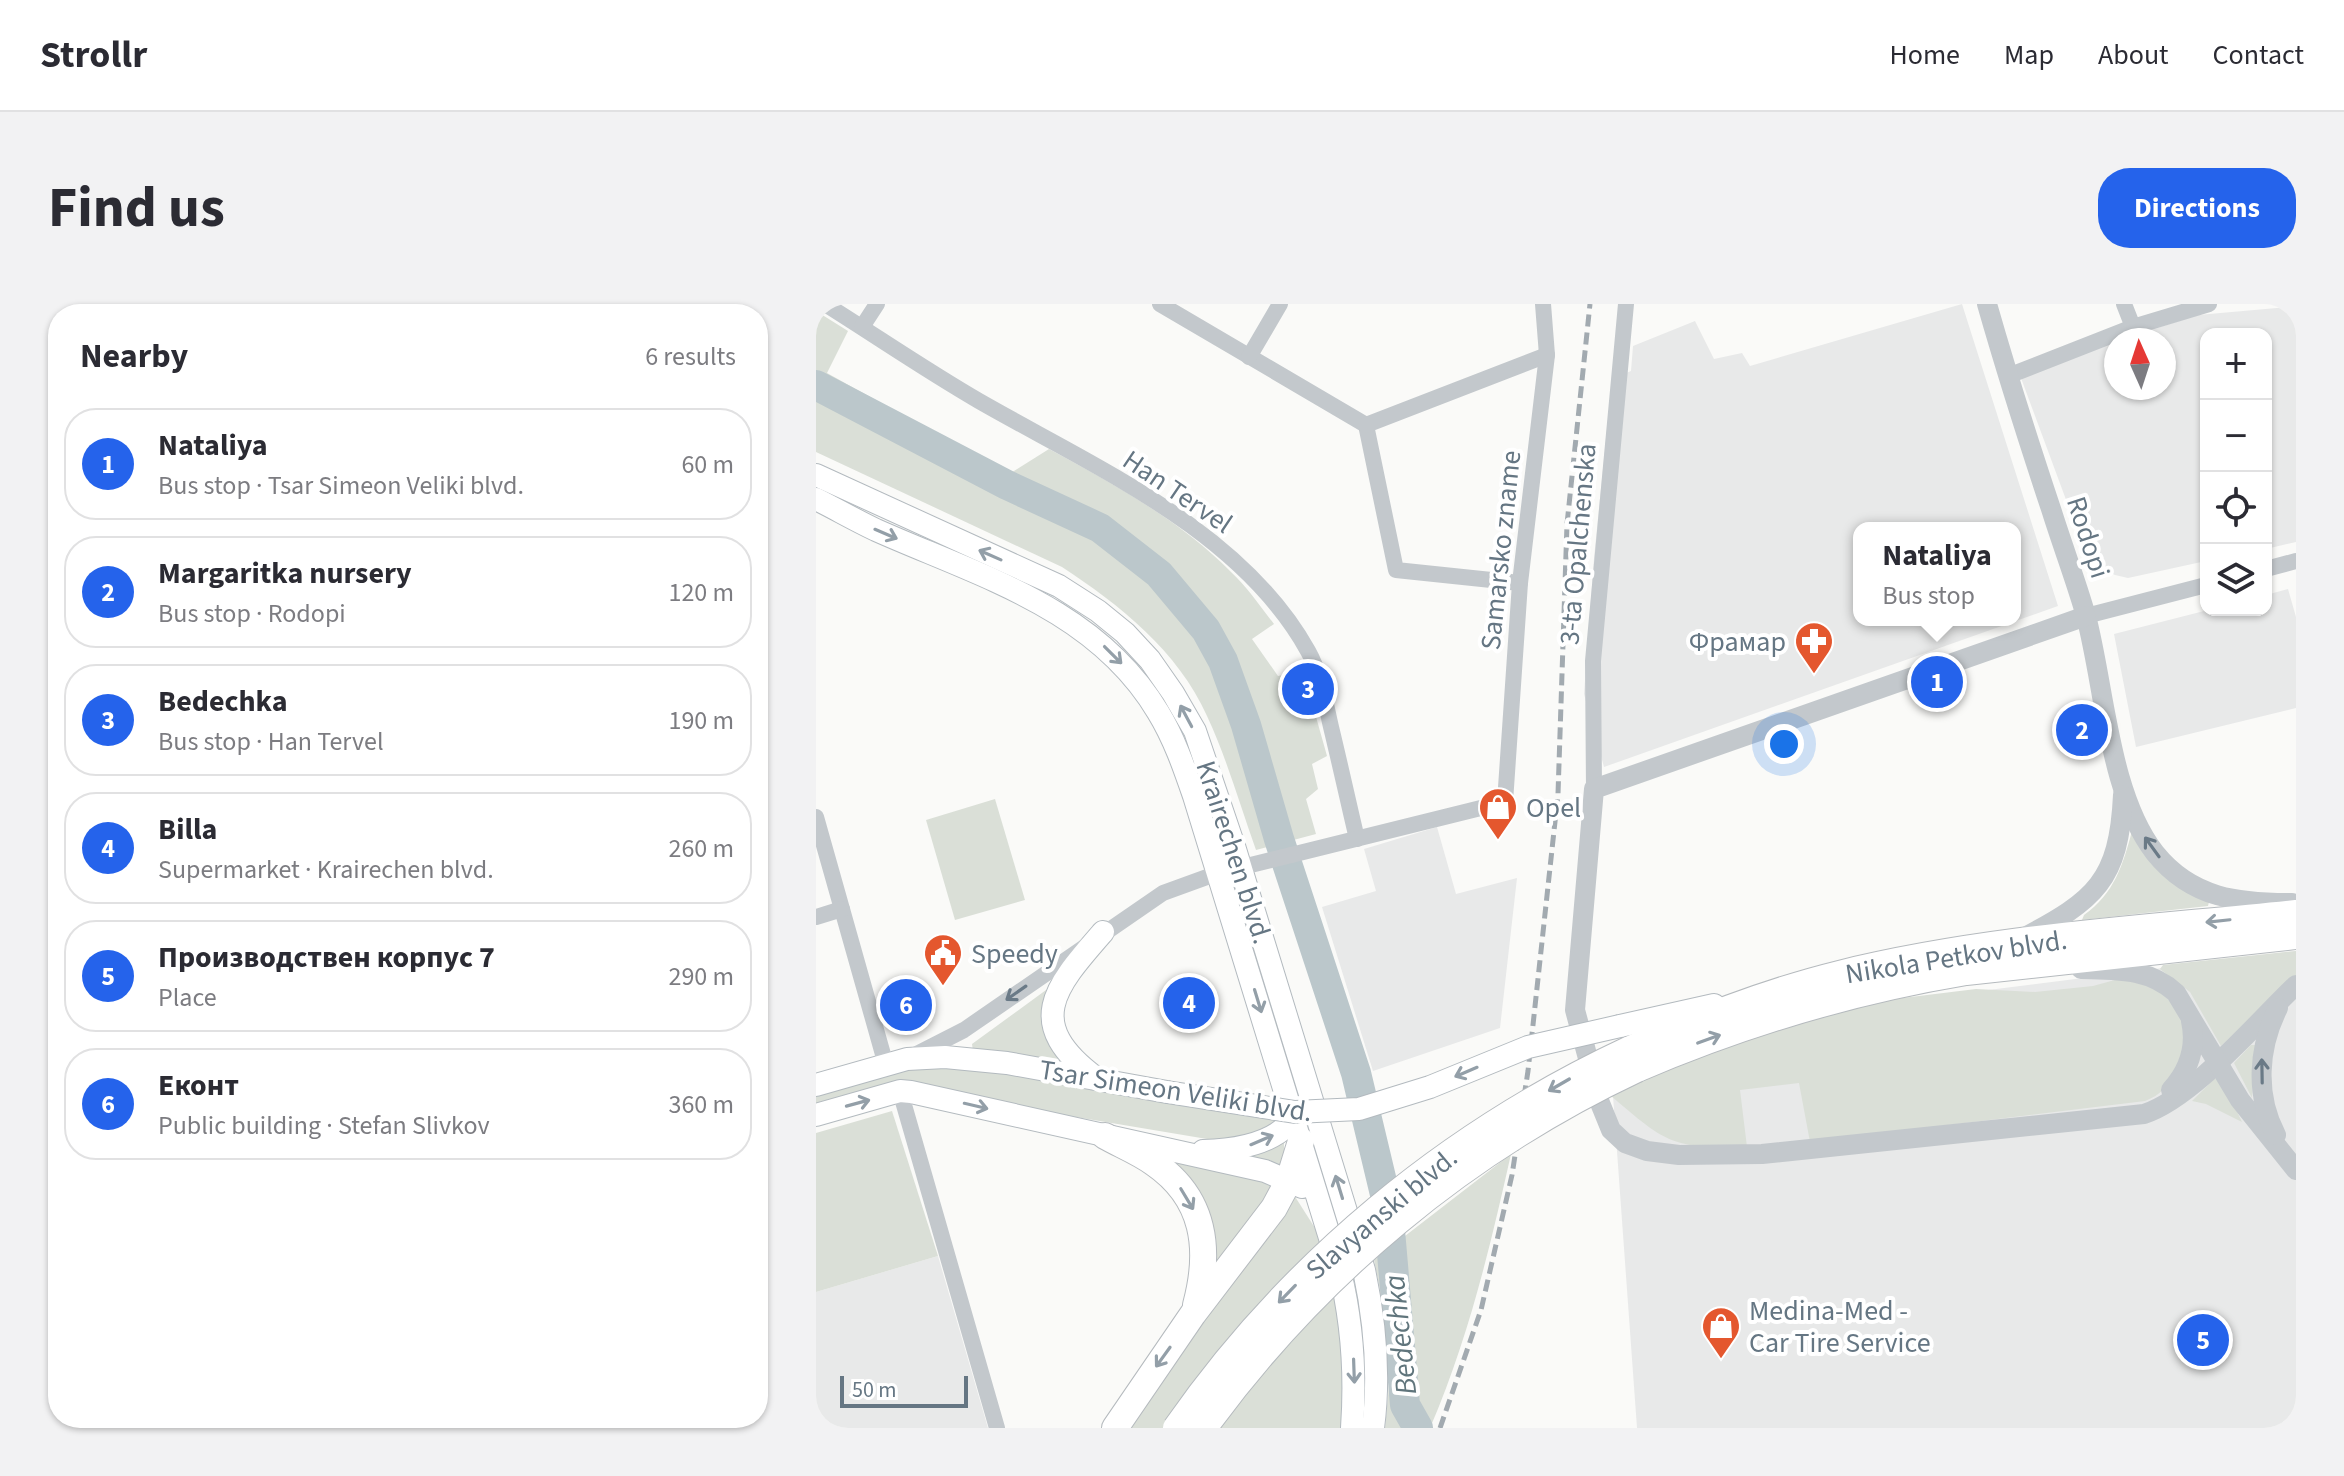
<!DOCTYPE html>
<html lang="en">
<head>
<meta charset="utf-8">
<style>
	body { margin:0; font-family:"Source Sans 3",sans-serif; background:#f2f2f3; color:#2b2b33 }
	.controls { position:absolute; right:24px; top:24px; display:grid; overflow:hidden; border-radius:16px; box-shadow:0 2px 6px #0004 }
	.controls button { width:72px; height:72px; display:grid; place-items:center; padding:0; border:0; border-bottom:2px solid #e1e1e2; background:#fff; color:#2b2b33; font:40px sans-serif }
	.compass { position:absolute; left:1288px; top:24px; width:72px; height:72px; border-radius:50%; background:#fff; box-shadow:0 2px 6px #0004; rotate:357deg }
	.scale { position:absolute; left:24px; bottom:20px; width:128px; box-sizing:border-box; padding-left:8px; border:4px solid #657683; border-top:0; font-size:22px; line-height:28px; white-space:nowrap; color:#657683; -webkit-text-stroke:6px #fff; paint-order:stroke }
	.you { position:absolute; left:968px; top:440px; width:28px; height:28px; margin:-20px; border:6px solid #fff; border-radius:50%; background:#1a73e8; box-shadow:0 0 0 12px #1a73e833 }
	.badge { display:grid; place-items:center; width:52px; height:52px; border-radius:50%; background:#2563eb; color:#fff; font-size:26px; font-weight:700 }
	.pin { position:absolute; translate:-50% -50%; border:4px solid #fff; box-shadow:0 2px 8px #0006 }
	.popup { position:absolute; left:1037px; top:218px; width:168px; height:104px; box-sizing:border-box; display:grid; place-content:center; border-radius:16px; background:#fff; filter:drop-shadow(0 2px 6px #0005); font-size:26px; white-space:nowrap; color:#7c7c81 }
	.popup b { font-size:30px; color:#2b2b33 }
	.popup::after { content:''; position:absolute; left:50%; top:100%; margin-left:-16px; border:16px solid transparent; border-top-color:#fff }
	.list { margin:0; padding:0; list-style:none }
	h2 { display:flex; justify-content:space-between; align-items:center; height:104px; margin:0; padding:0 32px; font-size:34px }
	h2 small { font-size:26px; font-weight:400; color:#7c7c81 }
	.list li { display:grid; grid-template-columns:52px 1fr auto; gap:24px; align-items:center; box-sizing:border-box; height:112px; margin:0 16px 16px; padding:0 16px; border:2px solid #e1e1e2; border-radius:32px }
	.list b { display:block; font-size:30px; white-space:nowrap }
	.list p { margin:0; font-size:26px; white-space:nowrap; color:#7c7c81 }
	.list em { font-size:26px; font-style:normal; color:#7c7c81 }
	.icon { flex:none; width:44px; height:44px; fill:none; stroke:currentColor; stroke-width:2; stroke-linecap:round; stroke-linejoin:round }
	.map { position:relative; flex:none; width:1480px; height:1124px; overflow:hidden; border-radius:32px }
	header { display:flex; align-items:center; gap:48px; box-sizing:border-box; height:112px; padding:0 40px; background:#fff; border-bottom:2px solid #e1e1e2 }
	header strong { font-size:38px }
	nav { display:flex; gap:44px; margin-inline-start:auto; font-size:28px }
	.intro { display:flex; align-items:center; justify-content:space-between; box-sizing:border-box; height:192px; padding:0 48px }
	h1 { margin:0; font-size:56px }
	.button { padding:20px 36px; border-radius:32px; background:#2563eb; color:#fff; font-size:28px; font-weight:700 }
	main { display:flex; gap:48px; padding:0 48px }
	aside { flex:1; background:#fff; border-radius:32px; box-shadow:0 2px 6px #0004 }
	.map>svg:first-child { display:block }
	.built { fill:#e8e9e9; fill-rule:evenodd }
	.green { fill:#dadfd7 }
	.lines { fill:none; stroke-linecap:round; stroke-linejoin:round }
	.river { stroke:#bbc7cb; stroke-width:30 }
	.secondary-casing { stroke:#b3babf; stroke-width:24 }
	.primary-casing { stroke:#b5babe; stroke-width:28 }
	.minor { stroke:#c3c8cc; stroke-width:16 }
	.tertiary { stroke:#c3c8cc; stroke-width:20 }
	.secondary { stroke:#fff; stroke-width:22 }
	.primary { stroke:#fff; stroke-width:26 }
	.rail { stroke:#a2aab0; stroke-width:5; stroke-dasharray:12 6; stroke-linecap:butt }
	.secondary-bridge-casing { stroke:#b3babf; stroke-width:24; stroke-linecap:butt }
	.primary-bridge-casing { stroke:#b5babe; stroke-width:28; stroke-linecap:butt }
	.secondary-bridge { stroke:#fff; stroke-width:22 }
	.primary-bridge { stroke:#fff; stroke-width:26 }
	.oneway { stroke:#939fa8 }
	.oneway2 { stroke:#6a7a87 }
	.labels { text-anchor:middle; stroke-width:8; stroke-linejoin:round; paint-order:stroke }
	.street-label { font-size:28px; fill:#657683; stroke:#fff }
	.poi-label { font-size:28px; fill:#657683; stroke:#fff; text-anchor:start }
	.water-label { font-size:30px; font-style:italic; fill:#60757c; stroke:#fff }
</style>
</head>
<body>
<header>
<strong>Strollr</strong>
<nav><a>Home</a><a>Map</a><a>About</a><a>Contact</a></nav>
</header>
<div class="intro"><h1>Find us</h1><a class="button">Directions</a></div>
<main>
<aside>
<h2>Nearby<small>6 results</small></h2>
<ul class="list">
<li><span class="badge">1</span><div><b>Nataliya</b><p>Bus stop · Tsar Simeon Veliki blvd.</p></div><em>60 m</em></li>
<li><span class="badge">2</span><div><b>Margaritka nursery</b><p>Bus stop · Rodopi</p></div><em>120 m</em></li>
<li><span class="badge">3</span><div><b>Bedechka</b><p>Bus stop · Han Tervel</p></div><em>190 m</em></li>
<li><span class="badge">4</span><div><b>Billa</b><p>Supermarket · Krairechen blvd.</p></div><em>260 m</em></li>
<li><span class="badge">5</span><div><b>Производствeн корпус 7</b><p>Place</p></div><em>290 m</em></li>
<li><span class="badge">6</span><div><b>Еконт</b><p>Public building · Stefan Slivkov</p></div><em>360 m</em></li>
</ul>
</aside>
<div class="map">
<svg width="1480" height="1124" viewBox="0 0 1480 1124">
	<rect width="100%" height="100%" fill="#fafaf8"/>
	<!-- built -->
	<g class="built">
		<path d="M1146,0l96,302 -454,161 -20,-73 10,-136 18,-179 19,-8 2,-25 62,-25 19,38 28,-6 8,13zM1043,224h156v92h-156z"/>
		<polygon points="1472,3 1480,5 1480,238 1450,245 1450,30 1390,30 1390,257 1312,274 1299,271 1285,264 1272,251 1259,220 1205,74 1300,37 1300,84 1348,84 1348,36 1303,36 1382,11"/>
		<polygon points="1472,285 1480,313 1480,404 1320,443 1298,330 1392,306 1450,306 1450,291"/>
		<polygon points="621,523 640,590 701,574 684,724 557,767 506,603 560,587 548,545"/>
		<polygon points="1480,647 1480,1124 821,1124 797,792 1061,700"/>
		<polygon points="122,952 172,1124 0,1124 0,988"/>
	</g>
	<!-- green -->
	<g class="green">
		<path d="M0,7l32,20 -21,42 182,101 40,-25c63,34 131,71 182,123 16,15 29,34 43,52l-22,15 26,37 16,-3 17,26 16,57 -15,8 6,25 -12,10 10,35 -60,16c-16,-45 -29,-91 -49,-134 -29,-65 -87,-111 -145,-149l-246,-115z"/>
		<polygon points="179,495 209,596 139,616 110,516"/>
		<path d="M1316,527l77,71 -1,4 -126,14 2,-5c30,-21 39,-50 48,-84z"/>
		<polygon points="1480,647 1480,671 1405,742 1374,688 1344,665 1347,661"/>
		<path d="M1306,674c32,0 73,37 65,71 -2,7 -8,15 -12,22 -7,15 -14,24 -30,30l-335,41 -11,-59 -59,7 7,57c-75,2 -81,-4 -137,-52l69,-33 80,-30 119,-31 98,-12 59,3 58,-6z"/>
		<polygon points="230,686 228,706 251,761 157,747 156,740"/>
		<polygon points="1435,741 1439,741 1439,746 1436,794 1418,759"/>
		<polygon points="129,761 156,763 468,816 433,834 397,836 98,786 57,783 0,799 0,790 81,767"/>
		<polygon points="1398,775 1405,775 1426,818 1390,800 1376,797"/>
		<polygon points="76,807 122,952 0,988 0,829"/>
		<polygon points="468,836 468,860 465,863 423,851"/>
		<path d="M695,850c-21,94 -43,186 -81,274h-45l4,-43 -3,-65 -12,-60z"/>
		<polygon points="349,855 463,876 401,971"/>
		<polygon points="478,891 499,924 505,940 348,1124 308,1124"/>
		<polygon points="520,989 529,1077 525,1124 402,1124 462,1048"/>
	</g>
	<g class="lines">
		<!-- river -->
		<polyline class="river" points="0,81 191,181 284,224 343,270 390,326 407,357 430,421 463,535 540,769 572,903 589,1101 602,1124"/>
		<defs>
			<g id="secondary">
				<path d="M0,171l243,111 39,25 27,22 25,27 23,33 22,38 39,115 130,424c11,52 16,105 9,158"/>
				<path d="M0,195c20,10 39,21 60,31 103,46 220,78 282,182 16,26 26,55 36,84l144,468c14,54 18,108 14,164"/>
				<polyline points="804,722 898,701"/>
				<path d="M280,774c-74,-55 -41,-91 7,-146"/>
				<polyline points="0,781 91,755 129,753 191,759 351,788"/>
				<polyline points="0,811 84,787 95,788 449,867 486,883"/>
				<path d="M387,847c36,-1 82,-8 97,-44"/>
			</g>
			<g id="primary">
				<path d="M812,746c69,-31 138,-58 211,-76 149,-37 305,-45 457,-61"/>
				<path d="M821,765c107,-46 215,-78 329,-97l330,-36"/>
				<path d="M289,832c16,9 34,16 49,27 51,35 57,86 42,142"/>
				<polyline points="299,1124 377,1010 458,904 473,876 485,837"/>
			</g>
		</defs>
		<!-- secondary casing -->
		<use href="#secondary" class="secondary-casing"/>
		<!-- primary casing -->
		<use href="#primary" class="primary-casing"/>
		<!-- minor -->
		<g class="minor">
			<path d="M9,0c51,32 102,67 154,97 115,66 262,129 329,250 13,23 17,50 23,76 9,37 17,74 26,112"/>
			<polyline points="344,0 550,121 580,266 704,279"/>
			<polyline points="1308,0 1317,23"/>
			<polyline points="46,23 61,0"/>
			<polyline points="433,53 464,0"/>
			<polyline points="1192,72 1317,23 1393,0"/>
			<polyline points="550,121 731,51"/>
			<polyline points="1450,265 1480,257"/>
			<polyline points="1270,312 1390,281"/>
			<polyline points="778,485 777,357 810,0"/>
			<polyline points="0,513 70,761"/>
			<polyline points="0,613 26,605"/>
			<polyline points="99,751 148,726 347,589 402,569 689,498 704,279 731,51 727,0"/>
			<polyline points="84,787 181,1124"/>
		</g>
		<!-- tertiary -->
		<g class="tertiary">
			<path d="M1171,0c20,70 42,139 65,208 11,35 24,69 34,104 19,73 23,178 69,237 37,46 84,50 137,50"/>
			<path d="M1270,312l-492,173 -19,221 25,93 11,27 14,13 22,8 32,4 83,-1 382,-40c49,-16 113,-92 152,-129"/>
			<path d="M1207,634c72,-38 96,-57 100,-143"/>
			<path d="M1265,665c35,1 68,-1 95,24l64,107 56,70"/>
			<path d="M1355,786c18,-20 26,-42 20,-69"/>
			<path d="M1460,831c-21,-40 -18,-87 2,-127"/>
		</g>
		<!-- secondary -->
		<use href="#secondary" class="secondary"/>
		<!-- primary -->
		<use href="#primary" class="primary"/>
		<!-- rail -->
		<polyline class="rail" points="624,1124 665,1006 696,871 712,767 742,490 751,220 774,0"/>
		<defs>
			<polyline id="secondary-bridge" points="351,788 479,808 543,805 614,783 712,743 804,722"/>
			<g id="primary-bridge">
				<path d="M360,1124c114,-164 272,-294 452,-378"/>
				<path d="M388,1124c112,-154 261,-278 433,-359"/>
			</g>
		</defs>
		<!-- secondary-bridge casing -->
		<use href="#secondary-bridge" class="secondary-bridge-casing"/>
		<!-- primary-bridge casing -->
		<use href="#primary-bridge" class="primary-bridge-casing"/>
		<!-- secondary-bridge -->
		<use href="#secondary-bridge" class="secondary-bridge"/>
		<!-- primary-bridge -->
		<use href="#primary-bridge" class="primary-bridge"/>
	</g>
	<!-- one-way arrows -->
	<defs><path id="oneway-shaft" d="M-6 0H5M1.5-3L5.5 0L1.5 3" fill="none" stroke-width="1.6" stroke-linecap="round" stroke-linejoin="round" transform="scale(2)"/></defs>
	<g class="oneway">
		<use href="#oneway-shaft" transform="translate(70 230) rotate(23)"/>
		<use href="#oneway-shaft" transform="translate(174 251) rotate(-156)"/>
		<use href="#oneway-shaft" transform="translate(297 351) rotate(45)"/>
		<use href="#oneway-shaft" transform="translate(370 412) rotate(-118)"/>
		<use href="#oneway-shaft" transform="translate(1402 617) rotate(174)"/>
		<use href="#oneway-shaft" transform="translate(442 697) rotate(73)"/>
		<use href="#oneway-shaft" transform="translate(893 735) rotate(-20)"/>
		<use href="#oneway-shaft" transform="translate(650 768) rotate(157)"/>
		<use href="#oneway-shaft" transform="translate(743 781) rotate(150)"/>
		<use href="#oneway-shaft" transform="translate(42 799) rotate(-15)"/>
		<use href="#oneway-shaft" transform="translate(160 802) rotate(13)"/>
		<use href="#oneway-shaft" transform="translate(446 836) rotate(-23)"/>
		<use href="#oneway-shaft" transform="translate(523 883) rotate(-107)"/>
		<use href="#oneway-shaft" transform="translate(371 895) rotate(59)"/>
		<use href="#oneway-shaft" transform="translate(471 990) rotate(134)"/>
		<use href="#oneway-shaft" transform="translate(347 1053) rotate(126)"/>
		<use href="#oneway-shaft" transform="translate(538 1067) rotate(88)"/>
	</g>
	<g class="oneway2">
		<use href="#oneway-shaft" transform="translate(1336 543) rotate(-126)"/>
		<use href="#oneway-shaft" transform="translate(200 689) rotate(145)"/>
		<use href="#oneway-shaft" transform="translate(1446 767) rotate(-91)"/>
	</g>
	<!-- icons -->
	<defs>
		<symbol id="pharmacy-pin" viewBox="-11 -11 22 30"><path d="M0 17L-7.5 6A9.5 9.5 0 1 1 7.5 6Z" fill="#e4572e" stroke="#fff"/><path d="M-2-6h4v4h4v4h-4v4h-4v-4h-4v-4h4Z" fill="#fff"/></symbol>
		<symbol id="shop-pin" viewBox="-11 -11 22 30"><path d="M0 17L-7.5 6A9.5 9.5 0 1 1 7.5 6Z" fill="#e4572e" stroke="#fff"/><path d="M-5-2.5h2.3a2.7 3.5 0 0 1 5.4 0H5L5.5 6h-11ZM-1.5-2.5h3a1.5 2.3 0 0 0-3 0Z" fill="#fff"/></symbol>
		<symbol id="civic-pin" viewBox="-11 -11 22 30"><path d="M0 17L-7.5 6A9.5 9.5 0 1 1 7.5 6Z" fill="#e4572e" stroke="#fff"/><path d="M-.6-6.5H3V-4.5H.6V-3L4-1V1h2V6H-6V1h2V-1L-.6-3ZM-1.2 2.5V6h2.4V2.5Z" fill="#fff"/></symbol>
	</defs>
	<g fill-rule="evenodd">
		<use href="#pharmacy-pin" x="976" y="315" width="44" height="60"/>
		<use href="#shop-pin" x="660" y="481" width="44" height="60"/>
		<use href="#civic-pin" x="105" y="627" width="44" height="60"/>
		<use href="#shop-pin" x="883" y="1000" width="44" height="60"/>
	</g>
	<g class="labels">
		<!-- street labels -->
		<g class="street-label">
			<text transform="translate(362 187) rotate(34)" y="10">Han Tervel</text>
			<text transform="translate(1273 233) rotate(72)" y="10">Rodopi</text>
			<text transform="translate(761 240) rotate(-85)" y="10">3-ta Opalchenska</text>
			<text transform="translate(684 246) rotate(-84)" y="10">Samarsko zname</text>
			<text transform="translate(419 548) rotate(72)" y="10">Krairechen blvd.</text>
			<text transform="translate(1140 652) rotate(-9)" y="10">Nikola Petkov blvd.</text>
			<text transform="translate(360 786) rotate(9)" y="10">Tsar Simeon Veliki blvd.</text>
			<text transform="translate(565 909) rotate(-40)" y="10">Slavyanski blvd.</text>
		</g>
		<!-- poi labels -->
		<g class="poi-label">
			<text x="970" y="347" text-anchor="end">Фрамар</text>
			<text x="710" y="513">Opel</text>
			<text x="155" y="659">Speedy</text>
			<text x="933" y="1016">Medina-Med -<tspan x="933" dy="32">Car Tire Service</tspan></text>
		</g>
		<!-- water labels -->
		<g class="water-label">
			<text transform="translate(584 1031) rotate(-96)" y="10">Bedechka</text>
		</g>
	</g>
</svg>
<div class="controls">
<button>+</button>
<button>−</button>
<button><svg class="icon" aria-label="locate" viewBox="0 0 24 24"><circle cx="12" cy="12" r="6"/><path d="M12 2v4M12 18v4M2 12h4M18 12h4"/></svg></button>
<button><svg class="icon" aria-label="layers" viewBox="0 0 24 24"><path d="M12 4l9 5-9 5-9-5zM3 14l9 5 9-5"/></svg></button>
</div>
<svg class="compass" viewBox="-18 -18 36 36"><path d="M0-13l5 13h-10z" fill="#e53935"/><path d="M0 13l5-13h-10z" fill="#7c7c81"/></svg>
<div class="scale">50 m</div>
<div class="you"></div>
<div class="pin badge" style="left:1121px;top:378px">1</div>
<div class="popup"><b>Nataliya</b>Bus stop</div>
<div class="pin badge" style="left:1266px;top:426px">2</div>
<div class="pin badge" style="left:492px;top:385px">3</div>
<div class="pin badge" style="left:373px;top:699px">4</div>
<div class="pin badge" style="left:1387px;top:1036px">5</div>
<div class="pin badge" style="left:90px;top:701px">6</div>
</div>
</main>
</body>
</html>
